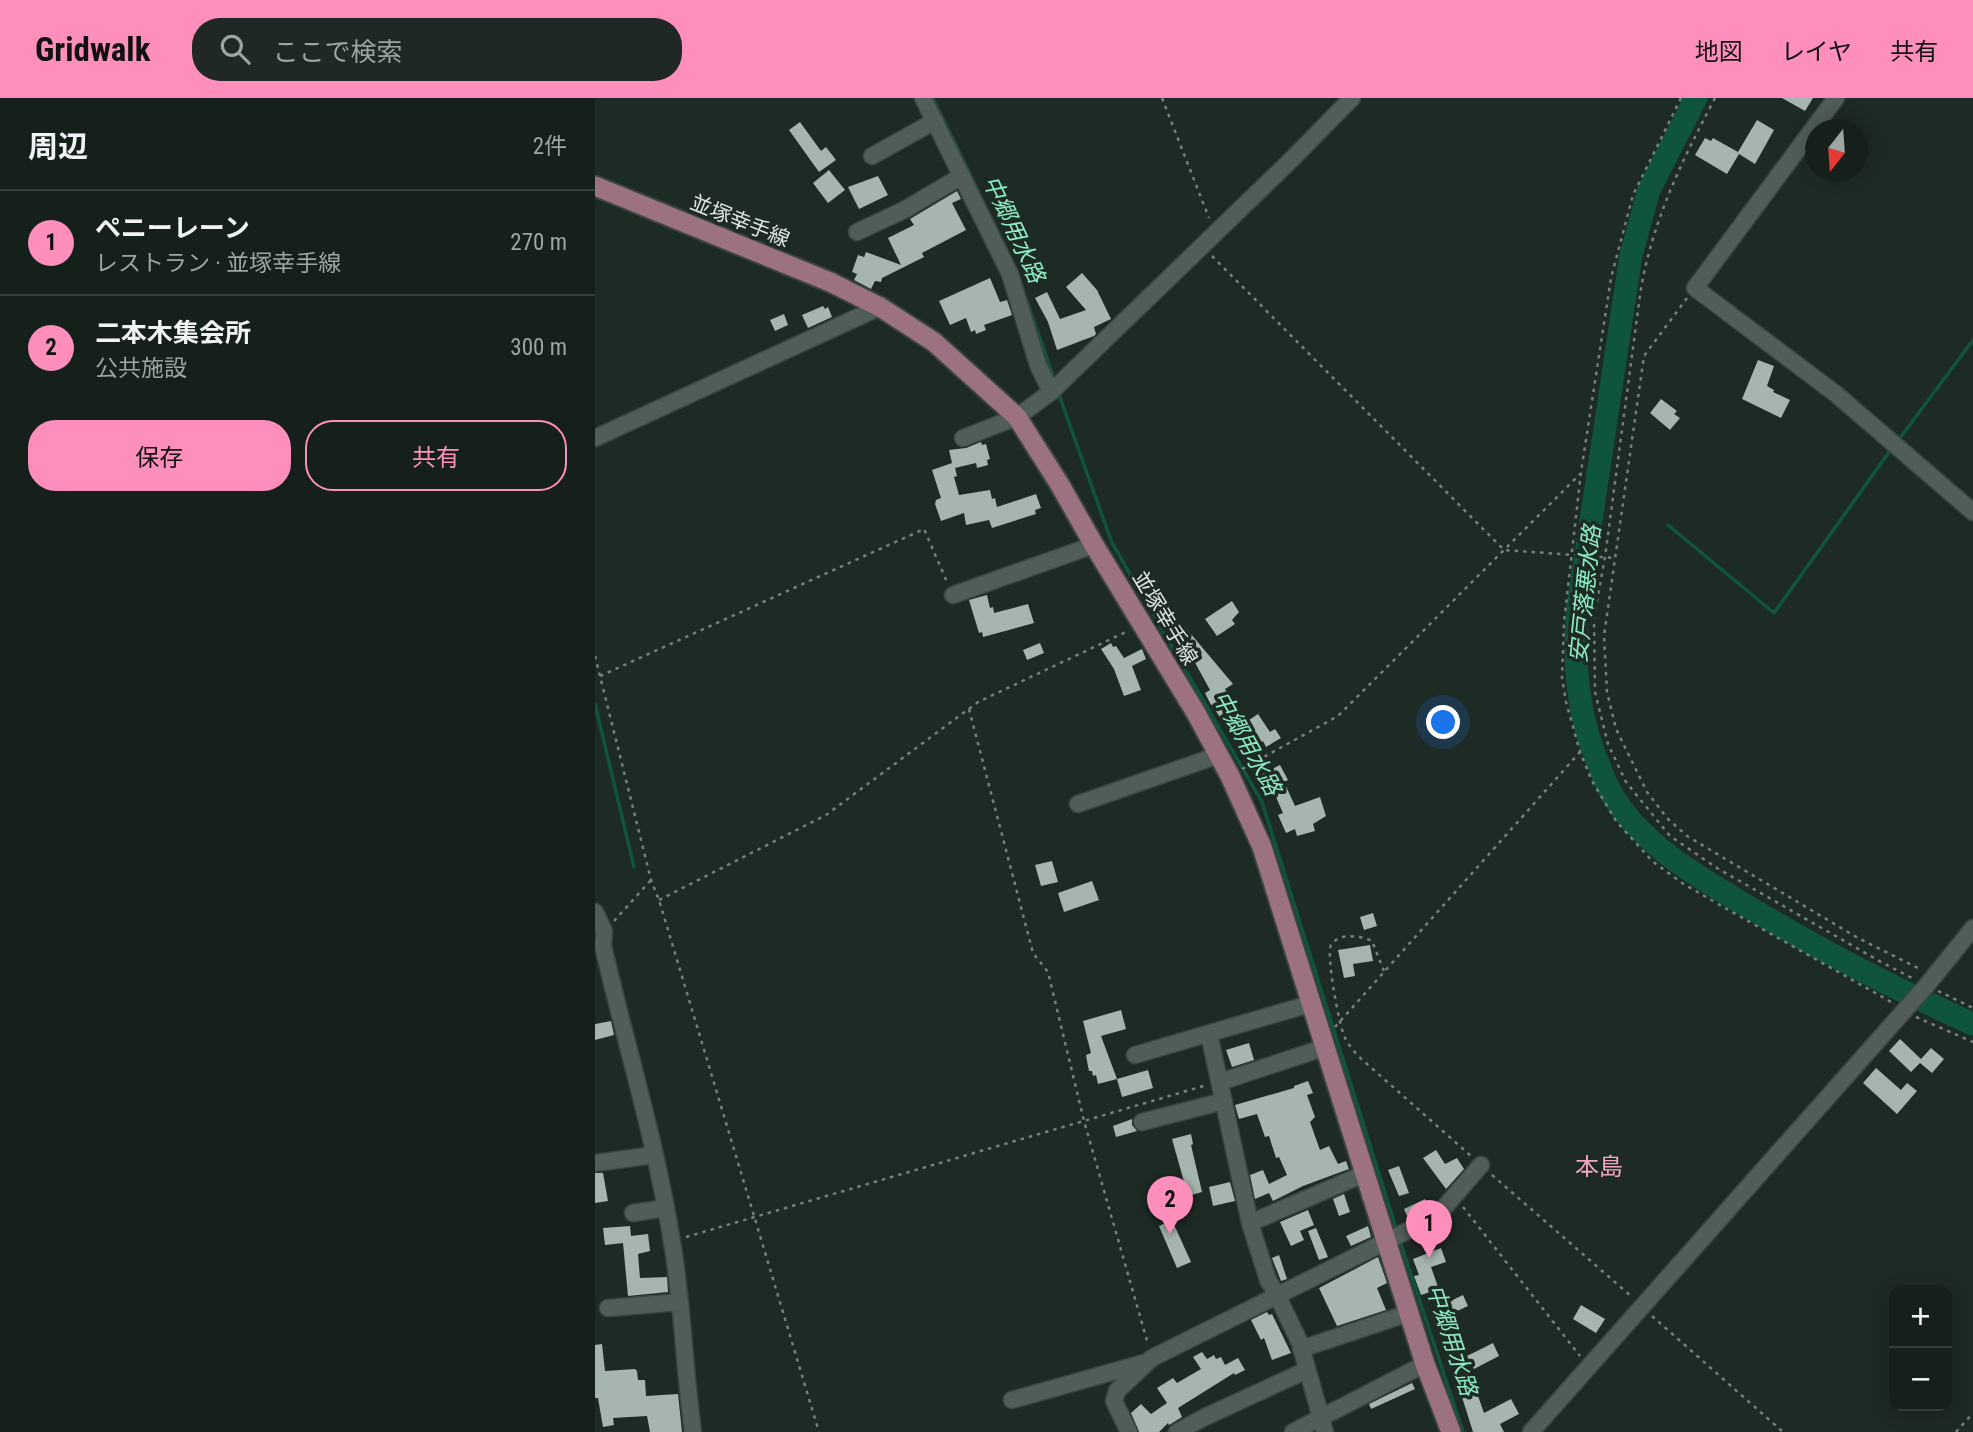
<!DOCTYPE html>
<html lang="ja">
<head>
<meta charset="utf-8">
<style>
	body { margin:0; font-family:"Roboto Condensed","Noto Sans JP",sans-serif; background:#1f2824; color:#f1f3f6 }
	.controls { position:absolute; right:21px; bottom:21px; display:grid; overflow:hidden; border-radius:14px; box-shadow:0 4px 18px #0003 }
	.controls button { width:63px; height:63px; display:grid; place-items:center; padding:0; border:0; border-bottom:2px solid #353e3a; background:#16201b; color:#f1f3f6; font:35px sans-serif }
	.compass { position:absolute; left:1210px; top:21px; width:63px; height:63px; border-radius:50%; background:#16201b; box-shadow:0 4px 18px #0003; rotate:197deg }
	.you { position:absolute; left:849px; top:625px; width:24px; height:24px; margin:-18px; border:5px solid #fff; border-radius:50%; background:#1a73e8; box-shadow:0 0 0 10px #1a73e833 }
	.badge { display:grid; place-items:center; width:46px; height:46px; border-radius:50%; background:#fe8ebc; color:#111; font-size:23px; font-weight:700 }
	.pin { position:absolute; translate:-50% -58px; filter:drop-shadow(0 2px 4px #0008) }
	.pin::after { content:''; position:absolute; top:37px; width:24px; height:21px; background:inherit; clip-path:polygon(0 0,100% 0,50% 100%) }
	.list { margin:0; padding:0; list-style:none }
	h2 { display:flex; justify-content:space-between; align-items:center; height:91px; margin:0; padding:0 28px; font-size:30px }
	h2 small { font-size:23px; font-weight:400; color:#9ea3a3 }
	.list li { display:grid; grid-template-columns:46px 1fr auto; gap:21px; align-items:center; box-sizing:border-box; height:105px; padding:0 28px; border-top:2px solid #353e3a }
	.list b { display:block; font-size:26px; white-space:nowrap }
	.list p { margin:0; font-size:23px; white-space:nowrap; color:#9ea3a3 }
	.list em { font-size:23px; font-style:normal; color:#9ea3a3 }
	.actions { display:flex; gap:14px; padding:21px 28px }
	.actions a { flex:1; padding:16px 0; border:2px solid #fe8ebc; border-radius:28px; text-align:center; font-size:24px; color:#fe8ebc }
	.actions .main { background:#fe8ebc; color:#111 }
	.icon { flex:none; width:38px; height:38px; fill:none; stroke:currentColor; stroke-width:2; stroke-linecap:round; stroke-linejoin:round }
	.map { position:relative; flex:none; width:1378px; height:1334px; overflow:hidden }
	header { display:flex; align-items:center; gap:42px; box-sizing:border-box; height:98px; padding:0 35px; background:#fe8ebc; color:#111 }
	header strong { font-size:33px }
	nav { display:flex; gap:38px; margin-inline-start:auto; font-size:24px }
	.search { width:490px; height:63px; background:#1f2824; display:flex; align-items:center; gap:18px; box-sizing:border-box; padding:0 24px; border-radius:28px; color:#9ea3a3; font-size:26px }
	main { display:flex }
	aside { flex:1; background:#16201b }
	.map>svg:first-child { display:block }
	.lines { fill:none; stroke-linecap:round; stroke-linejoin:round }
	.stream { stroke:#0e553b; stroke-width:3.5 }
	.river { stroke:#0e553b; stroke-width:23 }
	.building { fill:#a6b5ad }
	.minor-casing { stroke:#3b4540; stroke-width:19 }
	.major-casing { stroke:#3b4540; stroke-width:23 }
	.path { stroke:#77807b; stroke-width:2.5; stroke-dasharray:3.5 5; stroke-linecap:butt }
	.minor { stroke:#515e58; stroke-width:16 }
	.major { stroke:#9c7282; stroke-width:19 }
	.labels { text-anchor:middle; stroke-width:7; stroke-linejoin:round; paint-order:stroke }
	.street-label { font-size:21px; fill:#dee5e1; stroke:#1e2a24 }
	.water-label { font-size:23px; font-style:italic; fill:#8cebc0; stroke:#1e2a24 }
	.quarter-label { font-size:24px; fill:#f4a5c3; stroke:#1e2a24 }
</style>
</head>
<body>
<header>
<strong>Gridwalk</strong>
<div class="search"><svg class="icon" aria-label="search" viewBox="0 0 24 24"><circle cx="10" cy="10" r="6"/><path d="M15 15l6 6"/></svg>ここで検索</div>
<nav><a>地図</a><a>レイヤ</a><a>共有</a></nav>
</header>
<main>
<aside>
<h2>周辺<small>2件</small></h2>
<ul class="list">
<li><span class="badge">1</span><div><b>ペニーレーン</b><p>レストラン · 並塚幸手線</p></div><em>270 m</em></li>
<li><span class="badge">2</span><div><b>二本木集会所</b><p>公共施設</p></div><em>300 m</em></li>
</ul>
<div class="actions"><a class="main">保存</a><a>共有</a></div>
</aside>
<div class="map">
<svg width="1378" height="1334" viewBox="0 0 1378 1334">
	<rect width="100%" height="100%" fill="#1e2a24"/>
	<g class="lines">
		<!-- stream -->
		<g class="stream">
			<polyline points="338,0 416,161"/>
			<polyline points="423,178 460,283"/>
			<polyline points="463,294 517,445 667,704 802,1133"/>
			<polyline points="1302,344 1378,242"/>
			<polyline points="1073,427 1179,515 1297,350"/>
			<polyline points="0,606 39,769"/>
			<polyline points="805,1143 868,1334"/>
		</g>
		<!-- river -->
		<path class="river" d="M1101,0l-47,92 -18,65 -53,352c-5,56 -1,109 22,161 4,11 9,23 16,33 33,49 86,78 136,108 71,43 145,81 221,115"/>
	</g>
	<!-- building -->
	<g class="building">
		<polygon points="1187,0 1218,0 1210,13"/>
		<polygon points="1162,22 1179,32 1160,66 1144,56 1132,76 1100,57 1110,40 1116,43 1118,40 1143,54"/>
		<polygon points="205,24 226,53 231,49 241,62 224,74 194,32"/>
		<polygon points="234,72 250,92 233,105 218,85"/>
		<polygon points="283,78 293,97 264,111 253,89"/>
		<polygon points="362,93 366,101 357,105 371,132 327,155 329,159 287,180 286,184 280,183 276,191 259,182 262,176 257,174 263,157 269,159 271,154 306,167 293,140 319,127 315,121"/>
		<polygon points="487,175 502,192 516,221 499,229 501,236 499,238 462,252 453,224 440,200 452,194 465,221 491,212 471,189"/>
		<polygon points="395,180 405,204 412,202 417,217 389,227 391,232 381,236 380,232 376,234 371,220 355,227 344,203"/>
		<polygon points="228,208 230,211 233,209 237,219 213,230 207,217"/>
		<polygon points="189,216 193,227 180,233 175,222"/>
		<polygon points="1163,262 1179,268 1172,288 1179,292 1178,294 1195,302 1186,320 1147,301"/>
		<polygon points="1066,301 1082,313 1079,316 1085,320 1075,332 1055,315"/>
		<polygon points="386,344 387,347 391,346 395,361 392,362 393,367 382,370 381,365 360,370 362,378 359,379 364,397 395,392 397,401 400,400 402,409 441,396 446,410 440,412 441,416 397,430 394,422 371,427 369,415 346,423 340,406 341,402 346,400 337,372 357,365 354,352 371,350"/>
		<polygon points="392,497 395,510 398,509 399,515 433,506 439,525 388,539 387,534 384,535 374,502"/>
		<polygon points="637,503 644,514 637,522 640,526 622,538 610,521"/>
		<polygon points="585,523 638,586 630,591 651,624 663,616 675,634 680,631 686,640 671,649 668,643 650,654 615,605 610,595 615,592 592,550 588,553 572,533"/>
		<polygon points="445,545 449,555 432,562 428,552"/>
		<polygon points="516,545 518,549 521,548 529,560 547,551 551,561 537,568 546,592 529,598 519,571 506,551"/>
		<polygon points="685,667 693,682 689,684 700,708 725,699 731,718 718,726 720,733 702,738 700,731 691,735 683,717 688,715 677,690 673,692 665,677"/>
		<polygon points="457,763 463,784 446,788 440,767"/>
		<polygon points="497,783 504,802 469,814 463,795"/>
		<polygon points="778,815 782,828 769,832 765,819"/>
		<polygon points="775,847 778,863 758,866 760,878 749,880 743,852"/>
		<polygon points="526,912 531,931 506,938 522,981 503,986 501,977 498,978 497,973 494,973 492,963 491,957 496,955 488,923"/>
		<polygon points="16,923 19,937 0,942 0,926"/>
		<polygon points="1305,941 1326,961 1336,950 1349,961 1337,975 1325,965 1316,974 1294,953"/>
		<polygon points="654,945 659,962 637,969 631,952"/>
		<polygon points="1281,970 1306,992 1312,985 1322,993 1302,1016 1268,985"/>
		<polygon points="553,972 558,990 527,999 522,981"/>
		<polygon points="713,983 718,995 712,997 720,1019 715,1024 725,1052 734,1048 743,1066 751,1063 754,1071 708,1088 678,1103 674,1095 660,1101 655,1077 668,1072 674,1086 692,1077 684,1059 681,1060 674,1038 670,1039 662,1016 644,1021 640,1007 699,990 699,988"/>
		<polygon points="537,1021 537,1027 542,1033 521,1039 518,1028"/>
		<polygon points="596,1036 598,1046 596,1047 607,1094 593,1098 577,1041"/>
		<polygon points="841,1052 850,1066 862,1060 869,1071 851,1091 828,1060"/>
		<polygon points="804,1068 814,1095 804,1098 793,1072"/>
		<polygon points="0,1075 8,1075 13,1103 0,1105"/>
		<polygon points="635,1084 640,1103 618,1108 614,1089"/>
		<polygon points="749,1096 755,1114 744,1118 738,1101"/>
		<polygon points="830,1101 833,1108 813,1120 809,1111"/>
		<polygon points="713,1112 719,1127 705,1133 709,1142 696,1148 685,1124"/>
		<polygon points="577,1122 596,1164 582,1170 564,1128"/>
		<polygon points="35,1128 36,1138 53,1136 55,1153 43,1156 45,1180 72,1179 73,1194 33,1198 28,1145 10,1147 8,1130"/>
		<polygon points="773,1128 776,1139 756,1148 751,1138"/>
		<polygon points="721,1130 733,1159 724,1162 713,1133"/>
		<polygon points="846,1150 851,1164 836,1169 849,1206 868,1197 873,1208 847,1220 835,1194 826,1197 819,1178 824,1177 818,1161"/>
		<polygon points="684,1157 692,1181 686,1183 677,1160"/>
		<polygon points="783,1159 792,1185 782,1190 791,1212 742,1228 724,1190"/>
		<polygon points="986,1207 1010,1221 1001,1235 978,1221"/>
		<polygon points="672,1214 674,1217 677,1216 696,1255 677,1262 669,1240 666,1242 656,1222"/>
		<polygon points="898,1245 904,1258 879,1271 872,1258"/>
		<polygon points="7,1246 10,1273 40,1271 42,1273 43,1282 50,1282 51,1298 83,1296 87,1334 55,1334 52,1318 18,1320 19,1327 8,1329 3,1300 0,1300 0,1247"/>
		<polygon points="607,1254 612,1261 619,1257 621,1261 626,1259 630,1267 643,1260 650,1272 640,1277 639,1275 583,1310 587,1319 574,1327 573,1325 564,1334 544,1334 536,1315 546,1306 556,1316 572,1305 562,1290 578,1280 582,1285 606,1271 598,1259"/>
		<polygon points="875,1275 889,1315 916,1301 924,1316 905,1326 909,1334 878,1334 861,1280"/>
		<polygon points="817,1285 820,1291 776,1311 774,1306"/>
	</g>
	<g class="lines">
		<defs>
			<g id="minor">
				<polyline points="328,0 415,176 443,267 456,294"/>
				<polyline points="1241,0 1100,190 1241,296 1378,414"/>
				<polyline points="277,58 340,23"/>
				<polyline points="262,134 309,112 367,78"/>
				<polyline points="0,340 285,209"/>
				<polyline points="368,340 422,319 456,294 694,64 757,0"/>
				<polyline points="358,497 499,447"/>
				<polyline points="483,706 624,657"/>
				<path d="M0,814l9,19 -1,15c23,99 53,196 69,296 11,63 12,127 21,190"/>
				<polyline points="614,936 655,1125 673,1182 682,1197 705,1245 730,1334"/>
				<polyline points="540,957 718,905"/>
				<polyline points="625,984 731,949"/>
				<polyline points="547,1024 629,1003"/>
				<polyline points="0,1065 59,1057"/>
				<polyline points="38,1115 71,1110"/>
				<polyline points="655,1125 769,1076"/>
				<polyline points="13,1210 85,1204"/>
				<polyline points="706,1251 814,1215"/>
				<polyline points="417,1302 549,1265"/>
				<polyline points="534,1334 519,1303 522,1293 557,1260 814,1132 847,1112 886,1067"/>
				<polyline points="582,1334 610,1319 712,1272"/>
				<polyline points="698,1334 830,1266"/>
				<polyline points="936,1334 1332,887 1378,830"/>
			</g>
			<polyline id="major" points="0,88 235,184 285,209 339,244 422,319 465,387 499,447 601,615 635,678 667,749 830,1266 856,1334"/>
		</defs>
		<!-- minor casing -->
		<use href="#minor" class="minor-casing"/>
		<!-- major casing -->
		<use href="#major" class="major-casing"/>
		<!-- path -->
		<g class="path">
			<polyline points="567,0 614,120"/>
			<polyline points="1086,0 1038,97 1016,180 986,374 969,524 967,580 971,604 985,654 997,683 1021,723 1057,763 1087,785 1123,806 1298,905"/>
			<path d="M1120,0c-33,63 -61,119 -74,190l-36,269 -11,61 1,74 13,52 18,38 44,54 47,32 164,94 33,17"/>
			<polyline points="617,158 909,452 1020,460"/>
			<polyline points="1092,200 1049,258 1009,538 1012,594 1021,631 1052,694 1073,721 1092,738 1263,840 1327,872"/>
			<polyline points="0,558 56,782 64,802 224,1334"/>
			<polyline points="5,578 329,431 352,484"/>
			<polyline points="374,611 438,855 453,874 489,1023 553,1246"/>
			<polyline points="647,671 743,618 985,376"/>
			<polyline points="64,802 231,717 383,604 533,533"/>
			<polyline points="19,823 56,782"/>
			<path d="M789,873l-12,-30c-11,-5 -33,-9 -41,4 -5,10 8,81 14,93 3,6 8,12 13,18l113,100"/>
			<polyline points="1343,893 1378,910"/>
			<polyline points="1321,919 1378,944"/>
			<polyline points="740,929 985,654"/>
			<polyline points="897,1077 1037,1199"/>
			<polyline points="868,1109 985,1258"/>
			<polyline points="91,1139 612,987"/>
			<polyline points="1057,1218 1188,1334"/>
			<polyline points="1361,1334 1378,1315"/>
		</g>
		<!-- minor -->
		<use href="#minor" class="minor"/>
		<!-- major -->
		<use href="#major" class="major"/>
	</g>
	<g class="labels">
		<!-- street labels -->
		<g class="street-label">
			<text transform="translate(145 123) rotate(22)" y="7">並塚幸手線</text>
			<text transform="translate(570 520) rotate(59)" y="7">並塚幸手線</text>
		</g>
		<!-- water labels -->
		<g class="water-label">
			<text transform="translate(419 131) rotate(65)" y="8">中郷用水路</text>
			<text transform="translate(990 496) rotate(-84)" y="8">安戸落悪水路</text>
			<text transform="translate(652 645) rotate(61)" y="8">中郷用水路</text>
			<text transform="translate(857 1242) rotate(72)" y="8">中郷用水路</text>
		</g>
		<!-- quarter labels -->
		<g class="quarter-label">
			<text x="1004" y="1077">本島</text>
		</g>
	</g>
</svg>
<div class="controls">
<button>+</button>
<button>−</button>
</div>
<svg class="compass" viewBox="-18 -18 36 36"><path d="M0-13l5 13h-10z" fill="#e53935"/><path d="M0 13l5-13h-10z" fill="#9ea3a3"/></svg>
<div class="you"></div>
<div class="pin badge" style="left:834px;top:1160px">1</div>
<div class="pin badge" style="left:575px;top:1136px">2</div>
</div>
</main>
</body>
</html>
